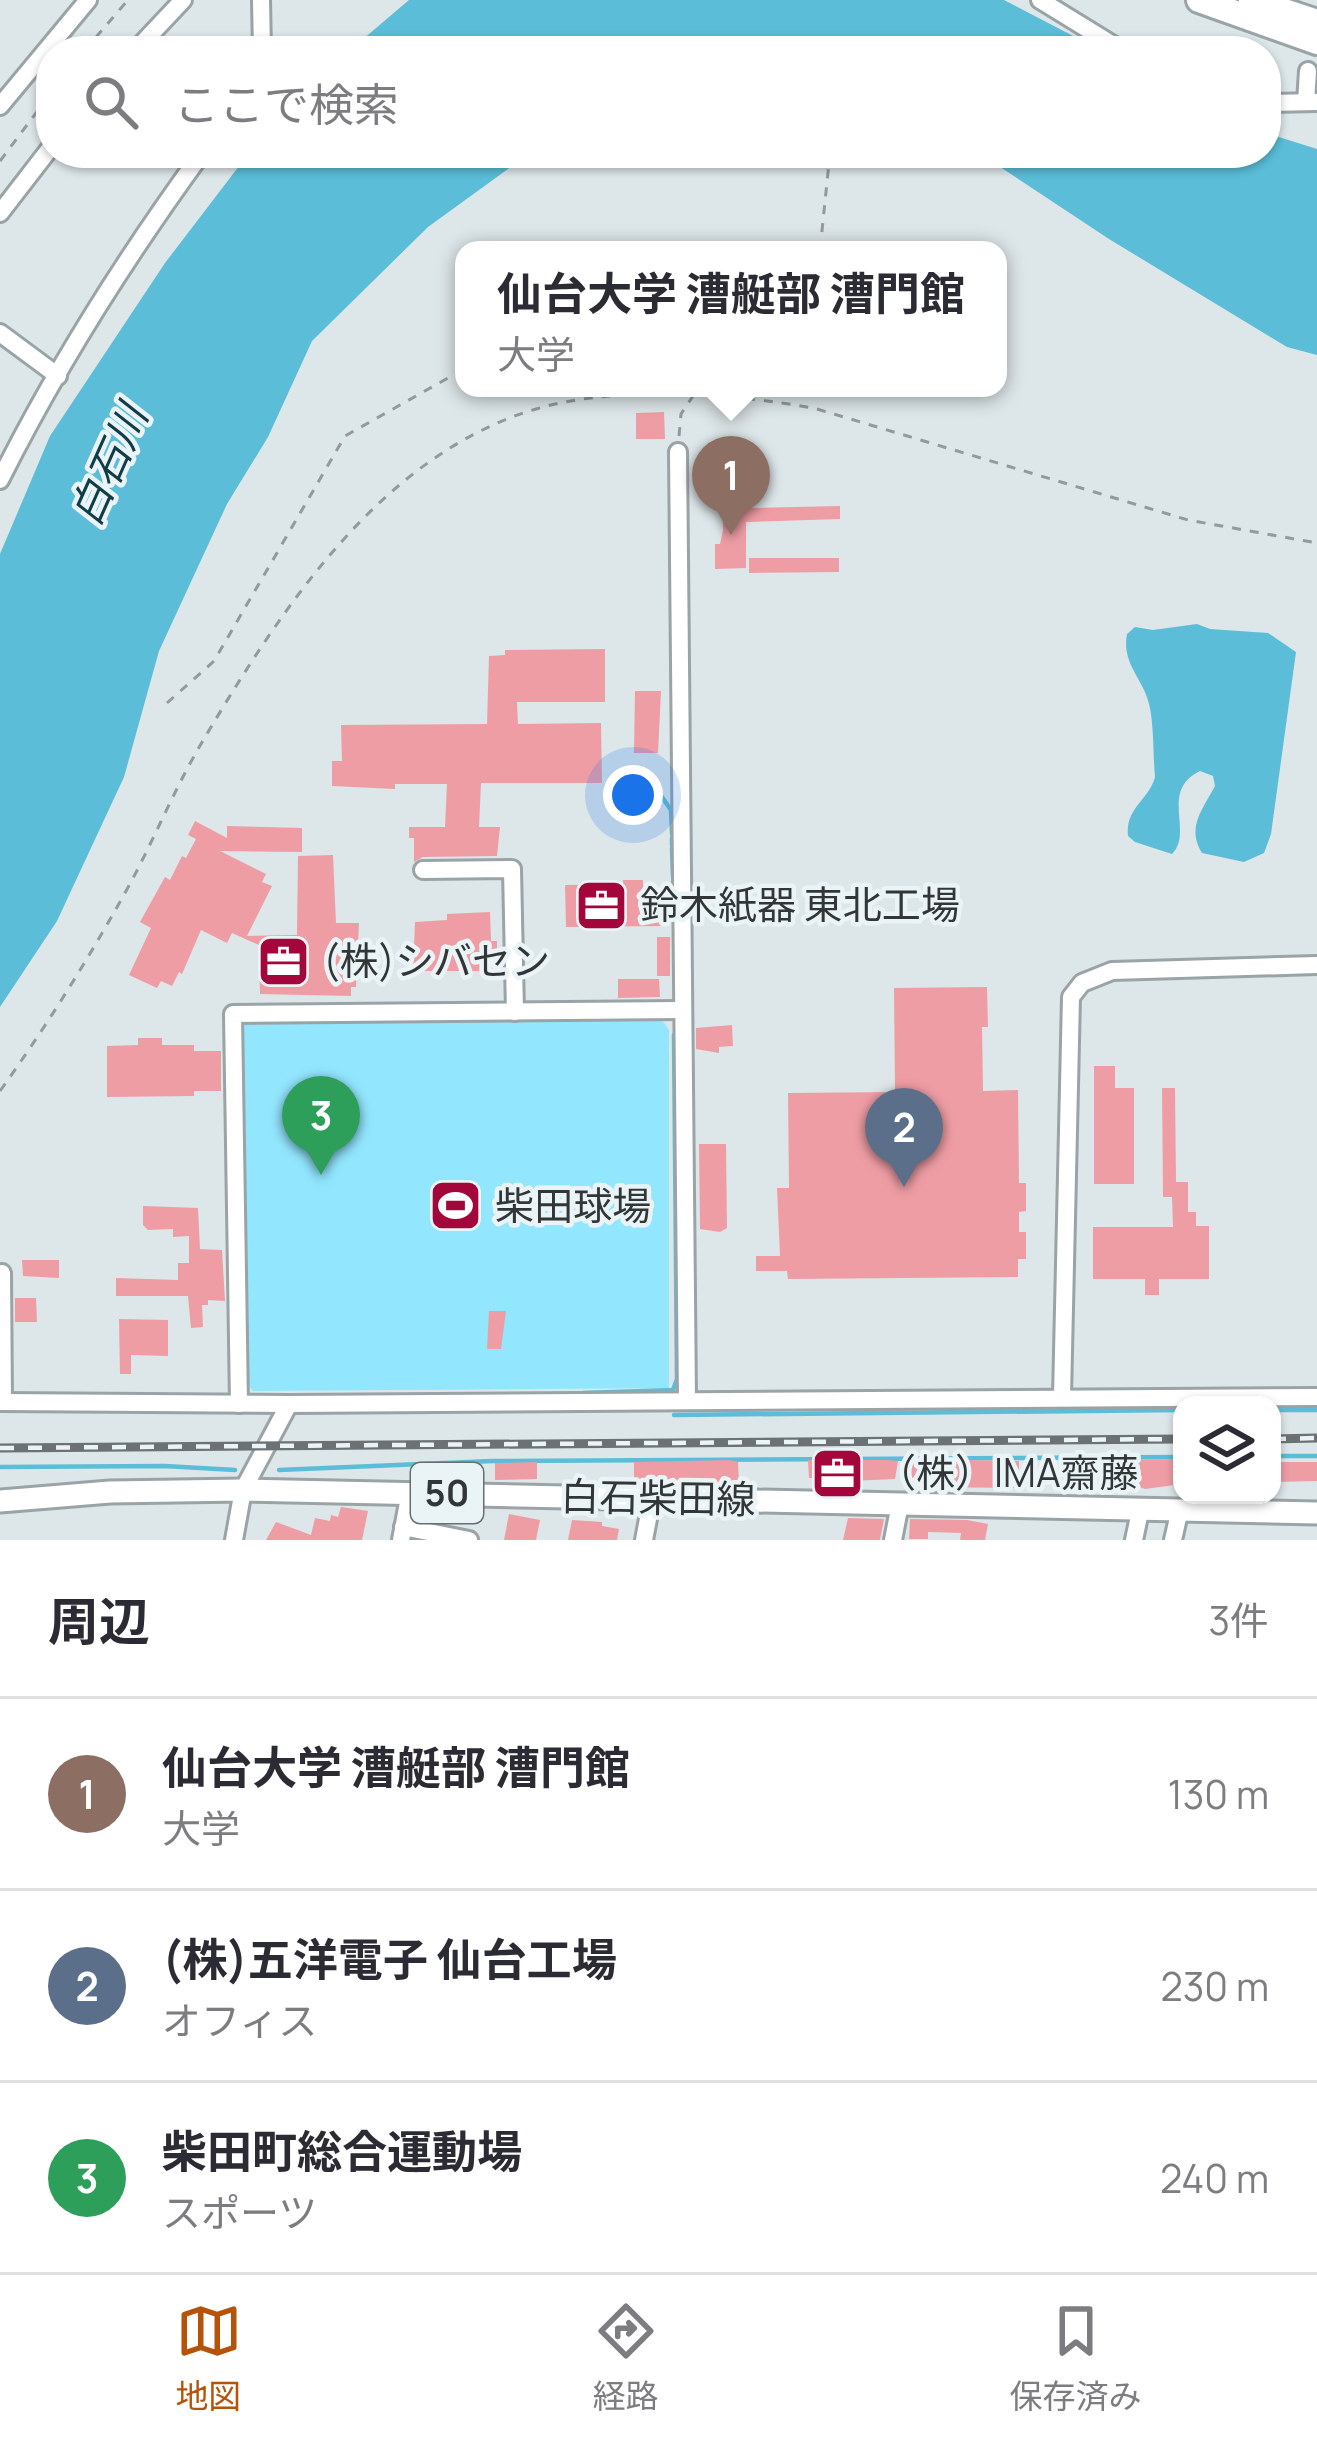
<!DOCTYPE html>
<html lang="ja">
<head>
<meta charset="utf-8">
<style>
	body { margin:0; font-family:Manrope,"Noto Sans JP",sans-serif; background:#f7f7f7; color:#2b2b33 }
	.controls { position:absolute; right:36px; bottom:36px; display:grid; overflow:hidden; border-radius:24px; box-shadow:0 3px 9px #0004 }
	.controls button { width:108px; height:108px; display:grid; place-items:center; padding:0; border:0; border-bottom:3px solid #e1e1e2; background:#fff; color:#2b2b33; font:60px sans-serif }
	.you { position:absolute; left:633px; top:795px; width:42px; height:42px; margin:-30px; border:9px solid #fff; border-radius:50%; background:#1a73e8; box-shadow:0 0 0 18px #1a73e833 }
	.badge { display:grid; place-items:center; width:78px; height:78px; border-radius:50%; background:#b45309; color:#fff; font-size:39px; font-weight:700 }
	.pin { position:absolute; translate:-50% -99px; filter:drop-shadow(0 3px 6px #0008) }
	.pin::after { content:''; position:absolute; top:63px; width:42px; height:36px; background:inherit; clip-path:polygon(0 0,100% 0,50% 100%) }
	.popup { position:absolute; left:455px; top:241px; width:552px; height:156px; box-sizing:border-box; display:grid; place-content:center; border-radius:24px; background:#fff; filter:drop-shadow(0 3px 9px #0005); font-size:39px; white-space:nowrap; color:#7c7c81 }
	.popup b { font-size:45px; color:#2b2b33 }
	.popup::after { content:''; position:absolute; left:50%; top:100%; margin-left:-24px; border:24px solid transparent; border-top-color:#fff }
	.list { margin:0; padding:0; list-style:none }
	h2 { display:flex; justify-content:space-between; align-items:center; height:156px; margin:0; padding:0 48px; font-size:51px }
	h2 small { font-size:39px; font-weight:400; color:#7c7c81 }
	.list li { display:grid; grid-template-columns:78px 1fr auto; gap:36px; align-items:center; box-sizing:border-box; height:192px; padding:0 48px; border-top:3px solid #e1e1e2 }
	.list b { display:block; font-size:45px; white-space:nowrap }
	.list p { margin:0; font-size:39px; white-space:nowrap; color:#7c7c81 }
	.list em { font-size:39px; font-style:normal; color:#7c7c81 }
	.icon { flex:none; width:66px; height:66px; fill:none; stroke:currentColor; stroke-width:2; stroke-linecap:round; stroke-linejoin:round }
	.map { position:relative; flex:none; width:1317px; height:1540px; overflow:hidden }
	.search { position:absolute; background:#fff; box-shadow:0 3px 9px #0004; left:36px; right:36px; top:36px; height:132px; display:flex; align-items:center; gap:30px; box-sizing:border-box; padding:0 42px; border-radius:48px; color:#7c7c81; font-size:45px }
	.sheet { height:732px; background:#fff }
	nav { display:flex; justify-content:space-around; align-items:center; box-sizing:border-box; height:168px; border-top:3px solid #e1e1e2; background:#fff; font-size:33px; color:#7c7c81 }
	nav a { display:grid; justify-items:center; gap:6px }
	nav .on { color:#b45309 }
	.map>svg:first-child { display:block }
	.green { fill:#92e6fe }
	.water { fill:#5bbdd8 }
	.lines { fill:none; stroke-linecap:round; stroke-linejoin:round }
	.stream { stroke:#5bbdd8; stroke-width:4.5 }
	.building { fill:#ef9da5 }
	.minor-casing { stroke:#9aa3a6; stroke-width:22 }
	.major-casing { stroke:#9aa3a6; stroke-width:27 }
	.highway-casing { stroke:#9aa3a6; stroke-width:30 }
	.path { stroke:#93999c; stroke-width:3; stroke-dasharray:9 9; stroke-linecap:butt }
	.minor { stroke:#fff; stroke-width:16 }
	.major { stroke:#fff; stroke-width:21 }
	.highway { stroke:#fff; stroke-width:24 }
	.rail-casing { stroke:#6c7273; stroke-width:9 }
	.rail { stroke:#eaf4f7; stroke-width:4.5; stroke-dasharray:14; stroke-linecap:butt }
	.labels { text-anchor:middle; stroke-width:9; stroke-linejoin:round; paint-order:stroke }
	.shield { fill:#eaf4f7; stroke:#696f71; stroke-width:3 }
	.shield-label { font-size:36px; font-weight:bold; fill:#323637 }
	.poi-label { font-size:39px; fill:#323637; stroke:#eaf4f7; text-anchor:start }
	.street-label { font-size:39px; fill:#323637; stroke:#eaf4f7 }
	.water-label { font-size:42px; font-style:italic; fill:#103d48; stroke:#eaf4f7 }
</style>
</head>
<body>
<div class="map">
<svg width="1317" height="1540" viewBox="0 0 1317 1540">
	<rect width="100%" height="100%" fill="#dde6e9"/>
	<!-- green -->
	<polygon class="green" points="660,1017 669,1030 669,1388 253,1391 246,1382 240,1019"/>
	<!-- water -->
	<g class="water">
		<polygon points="409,0 1004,0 1102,51 349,51"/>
		<polygon points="1266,133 1317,149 1317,355 1287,347 1109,239 979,153 1266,153"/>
		<polygon points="249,153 530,153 428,227 312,341 268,437 227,504 159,651 124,777 57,921 0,1007 0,554 50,436 165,263"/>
		<path d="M1197,624l13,5 58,4 28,19 -25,182 -7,19 -20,9 -42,-9c-16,-26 1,-44 13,-67l-2,-10 -13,-5c-41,20 -6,61 -28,83l-37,-12 -7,-6c-3,-28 21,-36 27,-59 -2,-23 -1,-47 -5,-69 -5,-29 -29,-43 -23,-74l8,-7 18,3z"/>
	</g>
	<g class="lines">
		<!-- stream -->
		<g class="stream">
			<polyline points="662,797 671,810 672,834"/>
			<polyline points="672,838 672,845"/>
			<polyline points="672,848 673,876"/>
			<polyline points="673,882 674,904"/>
			<polyline points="675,951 675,994"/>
			<polyline points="583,1393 673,1390 677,1379 674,1035"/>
			<polyline points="1272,1410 1317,1410"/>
			<polyline points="674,1415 1182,1410"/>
			<polyline points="1272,1456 1317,1456"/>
			<polyline points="0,1467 165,1466 235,1470"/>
			<polyline points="279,1470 492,1461 1182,1457"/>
		</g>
	</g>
	<!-- building -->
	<g class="building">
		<polygon points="664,412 665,439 636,439 636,413"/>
		<polygon points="749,491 749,508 840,506 840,519 746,522 746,568 715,569 715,544 720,544 723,530 722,492"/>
		<polygon points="749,558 839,558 839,572 749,573"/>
		<polygon points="605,649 605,702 517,702 518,724 601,723 602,783 481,783 479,827 500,827 497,856 423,857 414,862 414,838 409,838 409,827 445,827 447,784 395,784 395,789 332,786 332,761 342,761 341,725 487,724 489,656 505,655 505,650"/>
		<polygon points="635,691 661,691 658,753 634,753"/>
		<polygon points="195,821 227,838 227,826 302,828 302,852 220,851 266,874 262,882 272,886 247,936 297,935 298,856 333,855 336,923 359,923 356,987 351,987 351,996 260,994 259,945 232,933 227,943 201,930 182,974 179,972 172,986 161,981 157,988 129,975 151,928 140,922 165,877 170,880 182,856 186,858 196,839 188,835"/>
		<polygon points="623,880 643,880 643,886 656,886 656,897 662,897 663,926 566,927 565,885 623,884"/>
		<polygon points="490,912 491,941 497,941 497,971 413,971 415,922 447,920 447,914"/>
		<rect x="657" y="937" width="13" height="39"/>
		<polygon points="618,979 659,979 660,997 618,998"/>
		<polygon points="987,987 988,1027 982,1027 983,1091 1018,1090 1019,1183 1026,1183 1026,1211 1019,1212 1019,1232 1026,1232 1026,1259 1018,1259 1018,1277 788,1279 787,1271 756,1271 756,1256 780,1256 777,1188 789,1188 788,1093 895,1092 894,988"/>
		<polygon points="732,1025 733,1046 719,1047 719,1053 696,1049 696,1028"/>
		<polygon points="138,1038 162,1038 162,1045 194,1045 194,1051 221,1051 221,1091 194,1091 194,1096 107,1097 107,1046 138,1045"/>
		<polygon points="1094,1066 1115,1066 1115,1088 1134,1088 1134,1184 1094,1184"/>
		<polygon points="1162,1088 1175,1088 1176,1182 1188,1182 1188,1212 1196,1212 1196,1226 1209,1226 1209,1279 1159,1279 1159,1295 1145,1295 1145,1279 1093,1279 1093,1227 1173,1227 1172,1197 1163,1197"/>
		<polygon points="699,1144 726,1144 727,1228 720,1232 700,1229"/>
		<polygon points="143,1206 198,1208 200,1249 222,1250 225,1301 208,1300 208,1305 202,1305 203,1327 191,1328 188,1296 116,1296 116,1278 178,1280 178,1263 189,1263 189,1236 173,1237 173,1229 148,1230 143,1225"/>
		<polygon points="22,1260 59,1260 59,1278 23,1276"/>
		<polygon points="15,1298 36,1298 37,1322 15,1322"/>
		<polygon points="489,1311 506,1311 501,1349 487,1349"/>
		<polygon points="119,1319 168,1320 168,1356 131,1355 131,1374 120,1374"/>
		<polygon points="1182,1459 1182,1484 1145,1489 1134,1485 1105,1485 1104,1460"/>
		<polygon points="730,1460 738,1462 739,1483 634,1481 634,1462"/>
		<polygon points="808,1460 888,1460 898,1461 895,1479 850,1481 850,1487 832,1487 832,1478 809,1478"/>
		<polygon points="964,1460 1019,1461 1019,1488 927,1487 926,1478 910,1478 910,1461"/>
		<polygon points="537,1462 537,1479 495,1480 495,1463"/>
		<polygon points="1272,1462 1317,1462 1317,1481 1272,1482"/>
		<polygon points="341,1507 368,1511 362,1540 266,1540 276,1522 311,1535 315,1518 330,1521 331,1515 338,1517"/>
		<polygon points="509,1514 540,1520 536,1540 504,1540"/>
		<polygon points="848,1518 884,1519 880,1540 843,1540"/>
		<polygon points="910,1519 967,1520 988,1524 985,1540 960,1540 961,1533 928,1532 928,1539 909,1539"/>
		<polygon points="572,1520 602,1522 602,1526 619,1529 617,1540 568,1540"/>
	</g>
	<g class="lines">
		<defs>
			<g id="minor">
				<polyline points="261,0 262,51"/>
				<polyline points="1040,0 1123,51"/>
				<polyline points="135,51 183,0"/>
				<polyline points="1306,102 1308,71"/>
				<polyline points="1266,103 1317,102"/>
				<polyline points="0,106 88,0"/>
				<polyline points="0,213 51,147"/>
				<polyline points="0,333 58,376"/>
				<polyline points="678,452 687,1401"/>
				<path d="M0,480c57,-114 127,-224 202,-327"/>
				<polyline points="423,870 512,869 515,1012"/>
				<polyline points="2,1273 3,1402"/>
				<polyline points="1062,1397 1071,997 1082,983 1112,971 1317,965"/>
				<polyline points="0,1402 289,1404 1317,1397"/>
				<polyline points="239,1404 233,1014 681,1010"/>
				<polyline points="403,1527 469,1540"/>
				<polyline points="234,1540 243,1490 289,1404"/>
				<polyline points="401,1540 410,1492"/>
				<polyline points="644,1540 652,1498"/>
				<polyline points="893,1540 900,1504"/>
				<polyline points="1134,1540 1141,1507"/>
				<polyline points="1173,1540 1180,1509"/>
			</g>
			<polyline id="major" points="0,1501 110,1492 243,1490 1317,1513"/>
			<g id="highway">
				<polyline points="1199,0 1317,42"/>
				<polyline points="1251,0 1317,22"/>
			</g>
		</defs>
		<!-- minor casing -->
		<use href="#minor" class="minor-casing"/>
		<!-- major casing -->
		<use href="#major" class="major-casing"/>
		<!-- highway casing -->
		<use href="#highway" class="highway-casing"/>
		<!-- path -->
		<g class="path">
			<polyline points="84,51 128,0"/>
			<polyline points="0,161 51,93"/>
			<polyline points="820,250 830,153"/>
			<polyline points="702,394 736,388"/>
			<polyline points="679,436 681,414 693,396"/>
			<polyline points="167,703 214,661 345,436 464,369"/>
			<path d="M0,1091c48,-67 91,-136 131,-209 24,-45 44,-94 70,-138 78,-132 179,-289 335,-335 81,-24 199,-16 281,0l371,111 129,23"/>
		</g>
		<!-- minor -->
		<use href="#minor" class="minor"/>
		<!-- major -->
		<use href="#major" class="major"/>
		<!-- highway -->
		<use href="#highway" class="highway"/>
		<defs>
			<g id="rail">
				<polyline points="1272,1439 1317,1438"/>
				<polyline points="0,1448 1182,1439"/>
			</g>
		</defs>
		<!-- rail casing -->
		<use href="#rail" class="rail-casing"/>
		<!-- rail -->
		<use href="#rail" class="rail"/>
	</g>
	<!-- icons -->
	<defs>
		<symbol id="office-square" viewBox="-11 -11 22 22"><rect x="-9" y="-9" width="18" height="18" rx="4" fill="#a3063a" stroke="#eaf4f7"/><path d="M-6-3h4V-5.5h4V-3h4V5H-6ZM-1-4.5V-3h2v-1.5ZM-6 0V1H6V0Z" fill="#fff"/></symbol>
		<symbol id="stadium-square" viewBox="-11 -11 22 22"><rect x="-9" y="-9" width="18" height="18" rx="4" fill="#a3063a" stroke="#eaf4f7"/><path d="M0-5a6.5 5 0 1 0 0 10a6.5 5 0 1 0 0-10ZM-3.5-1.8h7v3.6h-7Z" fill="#fff"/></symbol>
	</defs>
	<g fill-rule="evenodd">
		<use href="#office-square" x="572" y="876" width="59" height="59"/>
		<use href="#office-square" x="254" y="932" width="59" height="59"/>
		<use href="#stadium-square" x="426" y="1176" width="59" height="59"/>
		<use href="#office-square" x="808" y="1444" width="59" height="59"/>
	</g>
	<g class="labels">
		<!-- shield labels -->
		<rect class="shield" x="411" y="1463" width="72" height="60" rx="9"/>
		<g class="shield-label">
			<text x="447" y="1506">50</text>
		</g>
		<!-- poi labels -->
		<g class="poi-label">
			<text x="640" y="919">鈴木紙器 東北工場</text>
			<text x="323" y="975">(株)シバセン</text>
			<text x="495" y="1220">柴田球場</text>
			<text x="877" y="1487">（株）IMA齋藤</text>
		</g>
		<!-- street labels -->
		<g class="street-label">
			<text transform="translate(658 1498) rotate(1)" y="14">白石柴田線</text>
		</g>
		<!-- water labels -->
		<g class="water-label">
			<text transform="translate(109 465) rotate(-66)" y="15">白石川</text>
		</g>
	</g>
</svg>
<div class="controls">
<button><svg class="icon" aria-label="layers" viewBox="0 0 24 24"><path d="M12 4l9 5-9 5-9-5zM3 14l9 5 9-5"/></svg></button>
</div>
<div class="you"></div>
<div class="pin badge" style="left:731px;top:535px;background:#8d6e63">1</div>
<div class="popup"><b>仙台大学 漕艇部 漕門館</b>大学</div>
<div class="pin badge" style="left:904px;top:1187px;background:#5c6f8a">2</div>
<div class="pin badge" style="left:321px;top:1175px;background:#2e9e5b">3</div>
<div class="search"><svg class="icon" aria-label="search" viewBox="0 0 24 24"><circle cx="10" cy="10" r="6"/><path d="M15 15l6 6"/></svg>ここで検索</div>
</div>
<section class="sheet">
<h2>周辺<small>3件</small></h2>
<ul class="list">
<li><span class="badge" style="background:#8d6e63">1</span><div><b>仙台大学 漕艇部 漕門館</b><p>大学</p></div><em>130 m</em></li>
<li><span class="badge" style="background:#5c6f8a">2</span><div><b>(株)五洋電子 仙台工場</b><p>オフィス</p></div><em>230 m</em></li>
<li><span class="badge" style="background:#2e9e5b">3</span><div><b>柴田町総合運動場</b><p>スポーツ</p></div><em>240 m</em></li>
</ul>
</section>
<nav>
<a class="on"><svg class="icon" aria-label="map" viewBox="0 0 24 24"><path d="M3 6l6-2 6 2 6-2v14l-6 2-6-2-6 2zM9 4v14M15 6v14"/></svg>地図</a>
<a><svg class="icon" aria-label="directions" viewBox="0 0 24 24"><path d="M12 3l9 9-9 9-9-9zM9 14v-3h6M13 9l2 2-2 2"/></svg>経路</a>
<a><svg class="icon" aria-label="saved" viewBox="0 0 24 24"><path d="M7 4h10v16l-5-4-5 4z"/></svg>保存済み</a>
</nav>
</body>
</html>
